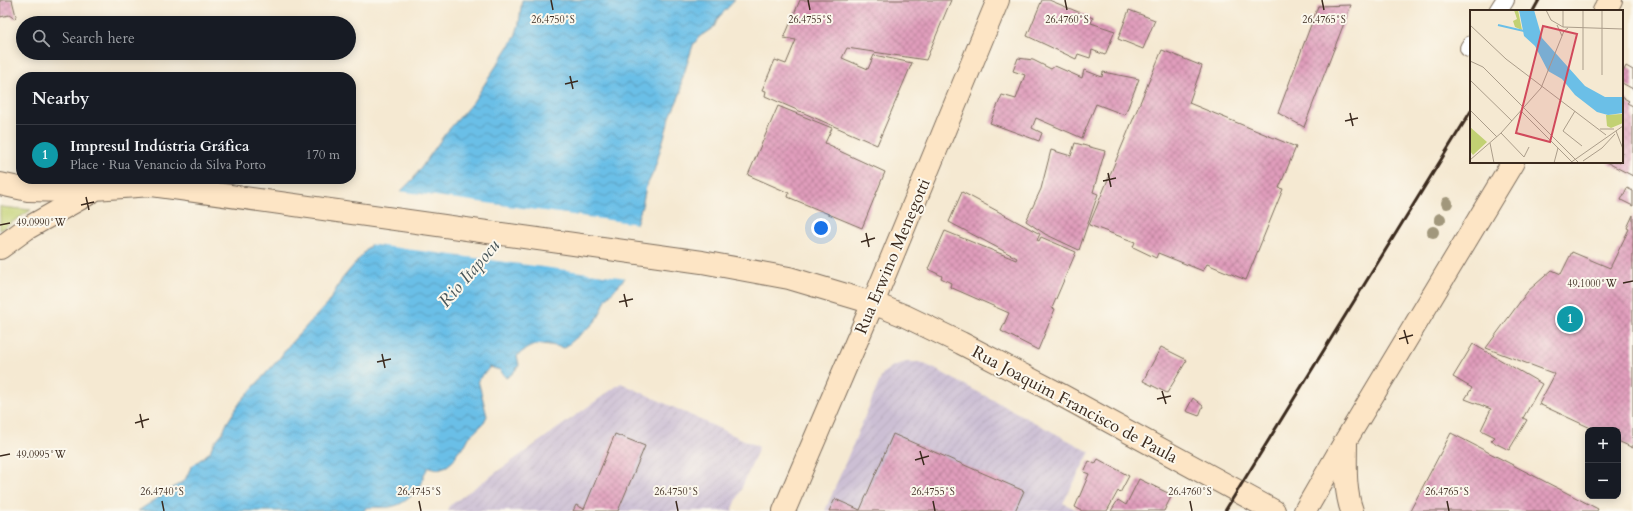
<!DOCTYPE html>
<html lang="en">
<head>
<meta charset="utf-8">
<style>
	body { margin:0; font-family:Cardo,serif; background:#20242c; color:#f1f3f6 }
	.controls { position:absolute; right:12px; bottom:12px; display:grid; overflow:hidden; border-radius:8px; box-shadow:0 2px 10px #0003 }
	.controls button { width:36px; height:36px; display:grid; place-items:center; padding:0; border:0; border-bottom:1px solid #363941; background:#171b24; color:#f1f3f6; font:20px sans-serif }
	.you { position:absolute; left:821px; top:228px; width:14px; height:14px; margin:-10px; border:3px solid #fff; border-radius:50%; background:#1a73e8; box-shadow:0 0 0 6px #1a73e833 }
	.badge { display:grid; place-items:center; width:26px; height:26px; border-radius:50%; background:#7c3aed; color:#fff; font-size:13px; font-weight:700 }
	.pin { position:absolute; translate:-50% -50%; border:2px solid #fff; box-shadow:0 1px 4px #0006 }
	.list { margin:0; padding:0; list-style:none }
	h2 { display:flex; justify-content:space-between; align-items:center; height:52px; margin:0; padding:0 16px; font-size:17px }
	h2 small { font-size:13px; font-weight:400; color:#9ea1a6 }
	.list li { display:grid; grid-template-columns:26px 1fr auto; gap:12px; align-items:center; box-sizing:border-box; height:60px; padding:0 16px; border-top:1px solid #363941 }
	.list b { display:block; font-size:15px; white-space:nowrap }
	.list p { margin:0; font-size:13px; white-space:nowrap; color:#9ea1a6 }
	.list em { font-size:13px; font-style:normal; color:#9ea1a6 }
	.icon { flex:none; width:22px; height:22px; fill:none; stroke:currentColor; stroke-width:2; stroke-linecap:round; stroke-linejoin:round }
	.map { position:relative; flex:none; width:1633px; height:511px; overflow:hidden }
	.search { position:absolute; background:#171b24; box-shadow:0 2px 10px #0003; left:16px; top:16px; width:340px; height:44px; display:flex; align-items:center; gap:10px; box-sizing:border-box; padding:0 14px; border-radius:22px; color:#9ea1a6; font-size:15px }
	.panel { position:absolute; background:#171b24; box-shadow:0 2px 10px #0003; left:16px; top:72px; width:340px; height:112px; border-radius:16px }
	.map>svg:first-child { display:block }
	.industrial { fill:url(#industrial-furrows) }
	.grass { fill:#c2d173; stroke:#7e7e48 }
	.water { fill:url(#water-waves); stroke:#537482 }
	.pier { fill:#f5e9d2 }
	.building { fill:url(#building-cross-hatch) }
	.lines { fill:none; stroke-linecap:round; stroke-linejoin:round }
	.lane-casing { stroke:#7c6d5d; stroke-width:20 }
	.secondary-casing { stroke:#7c6d5d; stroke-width:24 }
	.lane { stroke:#fff; stroke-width:18 }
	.secondary { stroke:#fde5c5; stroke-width:22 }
	.rail { stroke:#3b2a1e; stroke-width:3 }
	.tree { fill:#a1977b }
	.ticks { fill:none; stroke:#3b2a1e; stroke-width:1.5 }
	.labels { text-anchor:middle; stroke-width:4; stroke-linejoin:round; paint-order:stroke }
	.street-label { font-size:17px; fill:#3b2a1e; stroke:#fbf7ec }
	.water-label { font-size:18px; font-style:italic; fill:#49575a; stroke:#fbf7ec }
	.inset-river { fill:none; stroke:#6bbfe7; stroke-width:2 }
	.inset-road { fill:none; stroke:#ab9d8a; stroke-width:1 }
	.view { fill:#d1495b; fill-opacity:0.15; stroke:#d1495b; stroke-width:2 }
	.inset-edge { fill:none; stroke:#3b2a1e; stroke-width:2 }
	.ticks-label { font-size:10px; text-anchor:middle; fill:#3b2a1e; stroke:#fbf7ec; stroke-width:4; stroke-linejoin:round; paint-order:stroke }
</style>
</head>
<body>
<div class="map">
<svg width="1633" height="511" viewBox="0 0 1633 511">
	<defs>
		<pattern id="industrial-furrows" width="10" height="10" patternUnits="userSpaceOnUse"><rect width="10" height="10" fill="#ccbfd4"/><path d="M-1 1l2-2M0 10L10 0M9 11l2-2" fill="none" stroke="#b0a4b6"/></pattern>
		<pattern id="water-waves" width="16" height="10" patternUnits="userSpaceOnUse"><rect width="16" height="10" fill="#6bbfe7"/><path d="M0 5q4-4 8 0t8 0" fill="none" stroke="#599bbb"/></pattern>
		<pattern id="building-cross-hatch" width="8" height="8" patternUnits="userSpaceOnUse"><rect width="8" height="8" fill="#e09dbc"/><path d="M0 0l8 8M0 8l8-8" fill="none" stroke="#b78098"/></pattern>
	</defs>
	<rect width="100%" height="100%" fill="#fbf7ec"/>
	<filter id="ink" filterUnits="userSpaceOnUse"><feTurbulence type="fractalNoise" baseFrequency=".025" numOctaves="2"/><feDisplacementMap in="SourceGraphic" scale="8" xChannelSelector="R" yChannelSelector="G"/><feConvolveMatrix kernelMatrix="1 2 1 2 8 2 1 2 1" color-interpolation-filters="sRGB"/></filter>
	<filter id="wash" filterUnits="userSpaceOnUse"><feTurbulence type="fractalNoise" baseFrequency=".012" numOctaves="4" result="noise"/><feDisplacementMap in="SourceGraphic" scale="16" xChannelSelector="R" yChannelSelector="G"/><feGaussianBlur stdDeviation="0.9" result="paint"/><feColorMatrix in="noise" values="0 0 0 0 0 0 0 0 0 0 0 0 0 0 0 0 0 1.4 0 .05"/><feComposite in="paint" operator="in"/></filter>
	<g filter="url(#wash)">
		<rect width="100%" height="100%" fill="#f5e9d2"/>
		<!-- industrial -->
		<g class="industrial">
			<polygon points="906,362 919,362 933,368 1090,452 1063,503 1079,511 825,511 883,373 893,366"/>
			<polygon points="621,383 759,447 732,511 447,511 449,506"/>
		</g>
		<!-- grass -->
		<polygon class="grass" points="0,206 2,207 31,210 0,230"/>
		<!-- water -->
		<path class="water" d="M522,0h213l-17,18 -4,9 -15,10 -6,8 -12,38v9l-11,25 -16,54 -8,16 -4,19 -9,27 -8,45 -19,21 -7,17 -6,8 -29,24c-21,-5 -30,-7 -47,8l2,9 -6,8 -7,5 -6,-8 -10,-3 -12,13 9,36 -4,8 -14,13 -4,8 -7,6 -4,9 -7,6 -9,3 -9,-2c-6,7 -5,10 -8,17 -5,9 -17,20 -27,22 -9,3 -19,0 -28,2l-2,3h-226l47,-31 6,-13 19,-15 3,-8 10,-12 4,-9 14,-22 38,-42 11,-15 38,-41 14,-24 27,-32 31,-55 14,-14 31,-44 28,-32 42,-65 4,-13z"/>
		<!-- pier -->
		<polygon class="pier" points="399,191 638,224 635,233 636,242 631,270 627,278 368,244 379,226 384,213"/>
		<g id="blocks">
			<!-- building -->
			<g class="building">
				<polygon points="0,0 12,0 16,16 15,19 9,15 0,17"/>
				<polygon points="800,0 951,0 926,60 847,48 842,58 868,69 874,55 912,63 877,145 765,96 766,91 762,90 775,60 786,64 796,40 784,38"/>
				<polygon points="1042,0 1049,0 1093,18 1091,23 1115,31 1105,55 1092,50 1090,58 1078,54 1076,59 1027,36"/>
				<polygon points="1351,5 1304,127 1278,113 1318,6"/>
				<polygon points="1129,10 1155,20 1143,49 1118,39"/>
				<polygon points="1162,50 1202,66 1189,103 1296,147 1279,188 1283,189 1246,280 1207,264 1203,271 1158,253 1156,258 1133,247 1135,242 1089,225"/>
				<polygon points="1018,58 1033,60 1051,69 1055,66 1082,78 1084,70 1102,77 1103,72 1139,79 1125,115 1096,104 1082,138 1036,118 1032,128 1042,133 1039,141 990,123 1002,95 1016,99 1025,75 1013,71"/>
				<polygon points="1626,66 1633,70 1633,89 1622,83 1622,74"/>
				<polygon points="1622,97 1629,101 1627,103 1633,106 1633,176 1606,162 1622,162"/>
				<polygon points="778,106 832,128 825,143 834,147 833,148 885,172 862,228 788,197 789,193 748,175"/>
				<polygon points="1075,143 1105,151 1093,192 1098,194 1079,250 1045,234 1026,221 1041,189 1051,150 1071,156"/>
				<polygon points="1627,188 1633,191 1633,206 1621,200"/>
				<polygon points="962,192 1040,234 1037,240 1039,241 1041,237 1076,252 1052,308 1055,309 1038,350 1001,331 1009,313 950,287 951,283 941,278 942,276 928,269 945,231 1016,260 1017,258 949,222"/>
				<polygon points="1633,215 1633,448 1618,441 1618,430 1595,430 1539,404 1555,374 1486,348 1528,291 1552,270 1561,274 1572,252 1610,268 1629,229 1627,228"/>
				<polygon points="1473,344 1542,384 1523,418 1527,420 1509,450 1491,441 1495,437 1481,430 1491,409 1465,399 1472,388 1453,377"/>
				<polygon points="1161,347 1187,360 1167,393 1143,381"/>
				<polygon points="1193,398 1203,406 1199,416 1186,411"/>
				<polygon points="1451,433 1598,509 1597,511 1410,511"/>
				<polygon points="615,434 645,446 618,511 573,511 576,505 584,509"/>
				<polygon points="893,434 1024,491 1015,511 829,511 835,499 860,510"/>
				<polygon points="1098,459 1129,476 1120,493 1118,491 1107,511 1082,511 1075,507 1089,474 1084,472 1089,461 1095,464"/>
				<polygon points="1139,479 1172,495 1164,511 1111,511 1118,500 1126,505"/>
			</g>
		</g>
	</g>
	<g filter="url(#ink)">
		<use href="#blocks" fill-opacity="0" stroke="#7c6d5d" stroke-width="1"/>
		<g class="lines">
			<defs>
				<g id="lane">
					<polyline points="1498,11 1505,0"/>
					<polyline points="1469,48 1471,45"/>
				</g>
				<g id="secondary">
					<polyline points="1604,11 1611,0"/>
					<polyline points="0,184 28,190 65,191 152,185 702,262 789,278 873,303 905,316 961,343 1061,395 1274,511"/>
					<polyline points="0,248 26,229 90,193"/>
					<path d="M1346,441c0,23 -2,48 6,70"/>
					<polyline points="784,511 873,303 998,0"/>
					<polyline points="1305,511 1346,440 1513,162"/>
				</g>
			</defs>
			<!-- lane casing -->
			<use href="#lane" class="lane-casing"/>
			<!-- secondary casing -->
			<use href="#secondary" class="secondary-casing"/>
			<!-- lane -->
			<use href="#lane" class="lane"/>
			<!-- secondary -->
			<use href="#secondary" class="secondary"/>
			<!-- rail -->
			<g class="rail">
				<polyline points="1533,11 1539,0"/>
				<polyline points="1225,511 1471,111"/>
			</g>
		</g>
		<!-- trees -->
		<g class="tree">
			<circle cx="1447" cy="203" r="6"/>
			<circle cx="1440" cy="219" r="6"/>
			<circle cx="1433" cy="232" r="6"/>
		</g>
	</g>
	<!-- ticks -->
	<path class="ticks" d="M551,0l2,10M808,0l2,10M1065,0l2,10M1322,0l2,10M570,76l3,13M565,84l13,-3M1350,113l3,13M1345,121l13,-3M1108,173l3,14M1103,181l13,-3M86,197l3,13M81,205l13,-3M0,225l10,-2M866,233l3,14M861,242l14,-4M1623,283l10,-2M624,294l3,13M619,302l14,-3M1404,330l4,14M1399,339l14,-4M382,354l3,14M377,362l14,-3M1162,391l4,13M1157,399l14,-3M140,414l3,14M135,423l14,-4M920,451l4,14M0,456l10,-2M915,460l14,-4M162,501l2,10M419,501l2,10M676,501l2,10M933,501l2,10M1190,501l2,10M1447,501l2,10"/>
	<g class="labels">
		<!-- street labels -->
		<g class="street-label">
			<text transform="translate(892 256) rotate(-67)" y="6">Rua Erwino Menegotti</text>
			<text transform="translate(1075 404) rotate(28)" y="6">Rua Joaquim Francisco de Paula</text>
		</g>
		<!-- water labels -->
		<g class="water-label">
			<text transform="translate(469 273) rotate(-49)" y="6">Rio Itapocu</text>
		</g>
	</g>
	<!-- overview -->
	<g transform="translate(1470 10)">
		<rect width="153" height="153" fill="#f5e9d2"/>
		<path d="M44,0h4l4,20 -7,-3 -2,-6 4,-2z" fill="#c2d173"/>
		<path d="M152,104l1,9 -12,5 -4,-2 -1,-11zM0,117l17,15 -14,13 -3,-4z" fill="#c2d173"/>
		<path d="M49,0h15l8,28 43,48 20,11h18v16l-15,2 -11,-3 -22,-17 -13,-16 -14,-8 -13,-25 -11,-10z" fill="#6bbfe7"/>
		<path class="inset-river" d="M28,15l30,7"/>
		<path class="inset-road" d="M76,0l5,10 12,7 60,2M93,0v17M0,15l36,34 100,76M87,15l5,11M0,51l13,6 96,96M113,60v-60M132,65v-65M0,70l42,41M0,100l27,27M51,101l51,51M105,101l-12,20 19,15M130,119h14M146,121l7,18M31,123l23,24 5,-10M20,133l4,20M0,150l31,-27 40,-45 23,-57 4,-3M113,151l19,-13 13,-14M84,153l4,-15M100,153l53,-37"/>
		<path class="view" d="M73,16l34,8 -27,108 -34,-9z"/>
		<rect width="153" height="153" class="inset-edge"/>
	</g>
	<g class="ticks-label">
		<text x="1067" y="23">26.4760°S</text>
		<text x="553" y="23">26.4750°S</text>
		<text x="810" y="23">26.4755°S</text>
		<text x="1324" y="23">26.4765°S</text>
		<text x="41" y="226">49.0990°W</text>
		<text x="1592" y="287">49.1000°W</text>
		<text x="41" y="458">49.0995°W</text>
		<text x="162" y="495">26.4740°S</text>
		<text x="419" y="495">26.4745°S</text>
		<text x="676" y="495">26.4750°S</text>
		<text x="933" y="495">26.4755°S</text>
		<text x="1190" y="495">26.4760°S</text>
		<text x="1447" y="495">26.4765°S</text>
	</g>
</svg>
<div class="controls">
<button>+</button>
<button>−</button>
</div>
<div class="you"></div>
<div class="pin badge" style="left:1570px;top:319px;background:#0f9aa8">1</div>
<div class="search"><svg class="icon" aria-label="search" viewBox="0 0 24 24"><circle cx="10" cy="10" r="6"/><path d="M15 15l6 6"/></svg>Search here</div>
<section class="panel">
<h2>Nearby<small></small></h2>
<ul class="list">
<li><span class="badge" style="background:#0f9aa8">1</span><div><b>Impresul Indústria Gráfica</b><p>Place · Rua Venancio da Silva Porto</p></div><em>170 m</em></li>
</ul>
</section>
</div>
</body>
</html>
